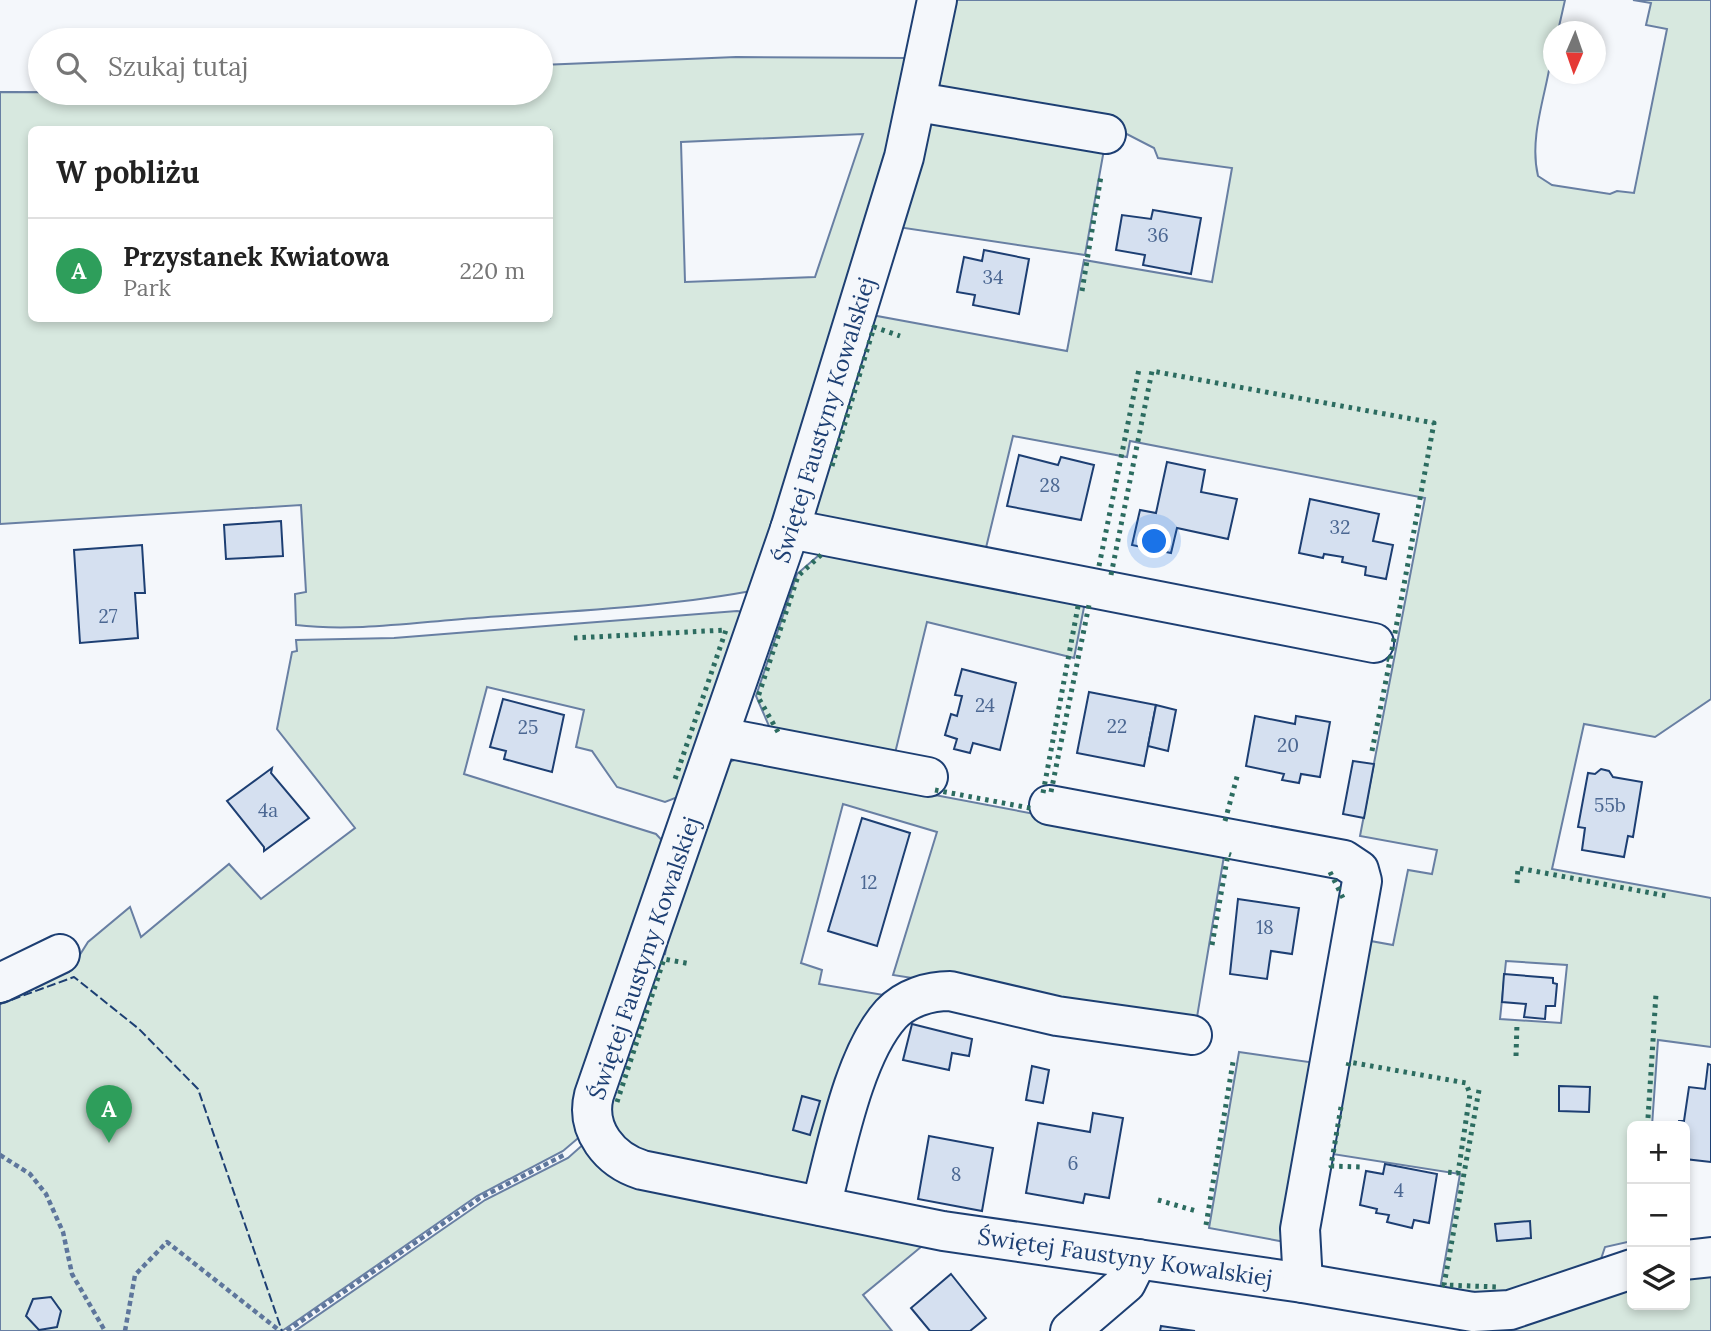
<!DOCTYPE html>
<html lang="pl">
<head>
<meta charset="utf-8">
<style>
	body { margin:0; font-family:Lora,serif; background:#f2f2f2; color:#222 }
	.controls { position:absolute; right:21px; bottom:21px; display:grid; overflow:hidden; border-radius:10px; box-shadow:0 4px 10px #0003 }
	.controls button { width:63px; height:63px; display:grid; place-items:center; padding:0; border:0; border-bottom:2px solid #e0e0e0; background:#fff; color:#222; font:35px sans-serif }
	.compass { position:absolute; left:1543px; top:21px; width:63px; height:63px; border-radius:50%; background:#fff; box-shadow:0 4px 10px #0003; rotate:182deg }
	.you { position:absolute; left:1155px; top:542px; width:24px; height:24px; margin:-18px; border:5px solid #fff; border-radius:50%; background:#1a73e8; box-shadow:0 0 0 10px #1a73e833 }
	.badge { display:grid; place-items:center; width:46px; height:46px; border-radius:50%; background:#0f766e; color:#fff; font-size:23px; font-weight:700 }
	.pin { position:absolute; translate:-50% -58px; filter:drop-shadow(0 2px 4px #0008) }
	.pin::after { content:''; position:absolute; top:37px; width:24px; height:21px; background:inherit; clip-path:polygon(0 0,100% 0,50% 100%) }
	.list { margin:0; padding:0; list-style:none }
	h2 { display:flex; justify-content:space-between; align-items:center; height:91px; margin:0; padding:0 28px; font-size:30px }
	h2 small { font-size:23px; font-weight:400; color:#767676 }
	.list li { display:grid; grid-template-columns:46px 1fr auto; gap:21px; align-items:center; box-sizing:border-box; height:105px; padding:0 28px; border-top:2px solid #e0e0e0 }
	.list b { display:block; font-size:26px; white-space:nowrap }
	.list p { margin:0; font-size:23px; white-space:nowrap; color:#767676 }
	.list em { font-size:23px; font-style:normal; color:#767676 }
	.icon { flex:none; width:38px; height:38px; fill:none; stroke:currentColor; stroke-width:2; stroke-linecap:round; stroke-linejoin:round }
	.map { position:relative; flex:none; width:1711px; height:1331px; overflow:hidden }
	.search { position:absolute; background:#fff; box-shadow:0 4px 10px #0003; left:28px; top:28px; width:525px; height:77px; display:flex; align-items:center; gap:18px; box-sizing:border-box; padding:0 24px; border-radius:38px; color:#767676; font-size:26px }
	.panel { position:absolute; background:#fff; box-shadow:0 4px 10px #0003; left:28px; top:126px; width:525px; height:196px; border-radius:10px }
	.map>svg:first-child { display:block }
	.green { fill:#d7e8df; stroke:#687fa3; stroke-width:2; fill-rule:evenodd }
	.building { fill:#d5e0f0; stroke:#1d3f73; stroke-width:2 }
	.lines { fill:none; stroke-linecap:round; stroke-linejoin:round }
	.minor-casing { stroke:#1d3f73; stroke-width:42 }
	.path { stroke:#5e769c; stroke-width:4.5; stroke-dasharray:5 3.5; stroke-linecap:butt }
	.minor { stroke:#f4f7fb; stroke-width:38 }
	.hedge { stroke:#2c6c60; stroke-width:5; stroke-dasharray:3.5 5; stroke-linecap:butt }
	.fence { stroke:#1d3f73; stroke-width:2; stroke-dasharray:9 3.5; stroke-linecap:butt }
	.labels { text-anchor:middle; stroke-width:5; stroke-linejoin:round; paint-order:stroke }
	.number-label { font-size:19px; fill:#4b6792 }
	.street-label { font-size:23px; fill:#1d3f73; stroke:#f4f7fb }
</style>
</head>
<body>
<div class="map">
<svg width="1711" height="1331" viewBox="0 0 1711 1331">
	<rect width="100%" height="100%" fill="#f4f7fb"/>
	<!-- green -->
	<g class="green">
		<path d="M945,0h620l-7,31 -4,1c-1,48 -27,98 -16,144l14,9 58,9 7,-3 17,2 33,-164 -21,-4 5,-22 -18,-3h78v699l-56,38 -71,-13 -32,145 159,29v149l-53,-7 -6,86h-20v115l-27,6 -5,15 -65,29 -78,3 -17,-5 20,-115 -134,-21 39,-213 28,5 15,-75 24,4 5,-24 -77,-14 65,-338 -295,-57 -3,16 -114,-21 -29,120 -161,-33 -18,-18 61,-191 201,37 17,-91 128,22 20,-114 -74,-10 -4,-10 -33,-17 -188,-33zM1506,961l61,4 -6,58 -61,-4z"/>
		<path d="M736,57l172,1 8,5 -154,526c-93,18 -191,22 -286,29 -59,4 -121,14 -180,7l-1,-31 11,-2 -5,-87 -301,19v-432l541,1v-28zM32,130h518v188h-518zM863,134l-48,143 -130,5 -4,-140z"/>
		<polygon points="925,113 1105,144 1085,255 891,226"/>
		<polygon points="826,549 1086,597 1074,658 927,622 887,786 1225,850 1196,1023 893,975 937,832 843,804 801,963 822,970 819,984 901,998 817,1196 627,1152 603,1104 653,952 665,954 674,911 729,762 740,758 762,762 769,726 756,696 797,574"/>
		<polygon points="737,611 745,612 681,800 675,798 665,802 617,787 592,751 576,747 584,710 487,687 464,774 656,834 669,848 583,1134 563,1151 477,1196 282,1331 0,1331 0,992 69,972 88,942 130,907 141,937 229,864 261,899 355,828 277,729 292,652 297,651 296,640 394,638"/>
		<polygon points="1239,1052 1316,1063 1285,1242 1209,1228"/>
		<polygon points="587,1141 927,1242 863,1295 892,1331 295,1331 485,1200 568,1158"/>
		<polygon points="1711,1268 1711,1331 1511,1331 1518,1324 1632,1280 1632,1305 1685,1305 1685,1271"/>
	</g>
	<!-- building -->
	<g class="building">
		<polygon points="1153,210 1201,218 1191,274 1143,265 1145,255 1116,250 1122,215 1151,219"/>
		<polygon points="984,250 1029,259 1019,314 973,305 975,295 957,292 964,257 982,261"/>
		<polygon points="1019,455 1058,465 1061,457 1094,465 1081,520 1007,506"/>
		<polygon points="1167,462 1205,470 1201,492 1237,499 1228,539 1177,528 1171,553 1132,545 1140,510 1156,513"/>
		<polygon points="1310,499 1379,514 1373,541 1393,545 1386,579 1365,575 1366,567 1342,562 1343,557 1324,554 1323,558 1299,553"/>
		<polygon points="281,521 283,556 226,559 224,525"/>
		<polygon points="142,545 145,593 135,593 138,638 80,643 74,550"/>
		<polygon points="962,669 1016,683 1000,750 973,743 970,753 954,749 957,739 945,735 951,714 957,716 962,696 955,695"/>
		<polygon points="1089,692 1156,705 1144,766 1077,753"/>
		<polygon points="503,699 564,715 552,772 504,759 506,751 490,747"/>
		<polygon points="1156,705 1176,710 1168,751 1148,746"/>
		<polygon points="1255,716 1295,724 1296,716 1330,722 1320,777 1301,774 1299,783 1282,780 1284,774 1246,766"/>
		<polygon points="1353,761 1374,764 1364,818 1343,814"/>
		<polygon points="272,768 271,773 309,818 264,851 264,847 227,801"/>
		<polygon points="1601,769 1609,771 1613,777 1642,782 1633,837 1628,836 1624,857 1582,850 1585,828 1578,827 1588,773 1595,774"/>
		<polygon points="862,818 910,833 877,946 828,931"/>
		<polygon points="1238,899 1299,908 1292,954 1271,951 1267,979 1230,974"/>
		<polygon points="1504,974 1553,978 1553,983 1557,984 1555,1006 1546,1006 1545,1019 1524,1017 1526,1004 1502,1002"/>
		<polygon points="912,1024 972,1039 969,1056 952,1053 949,1070 903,1060"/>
		<polygon points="1708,1064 1711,1065 1711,1162 1685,1159 1685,1126 1678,1126 1679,1121 1684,1121 1689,1087 1705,1089"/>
		<polygon points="1032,1066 1049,1070 1043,1103 1026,1100"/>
		<polygon points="1559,1086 1590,1087 1589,1112 1559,1111"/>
		<polygon points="802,1096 820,1101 810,1135 793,1130"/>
		<polygon points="1093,1113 1123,1118 1109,1198 1085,1194 1083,1203 1026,1193 1038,1123 1090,1132"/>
		<polygon points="929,1136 993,1148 982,1211 918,1199"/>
		<polygon points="1385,1164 1437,1174 1429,1223 1414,1220 1412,1228 1387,1222 1389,1215 1376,1213 1377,1209 1360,1205 1366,1171 1383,1174"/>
		<polygon points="1530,1221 1531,1238 1497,1241 1495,1224"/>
		<polygon points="951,1274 986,1318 970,1331 930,1331 911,1308"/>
		<polygon points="51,1297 61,1311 57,1327 39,1330 26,1316 33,1299"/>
		<polygon points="1161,1326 1195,1331 1160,1331"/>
	</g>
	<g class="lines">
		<defs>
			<g id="minor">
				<path id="s1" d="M937,0l-33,157 -114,372 -196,566c-9,35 16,65 48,75l301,61 360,52 170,29 37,-2 122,-41"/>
				<polyline points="918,102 1106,134"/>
				<polyline points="790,529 1374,643"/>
				<polyline points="720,737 928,777"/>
				<polyline points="1049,805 1344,860 1359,870 1362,881 1300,1229 1303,1283"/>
				<polyline points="0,983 60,954"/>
				<path d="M821,1206c15,-55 32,-150 70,-192 15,-16 38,-23 59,-23l107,25 135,19"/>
				<polyline points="1685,1260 1711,1257"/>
				<polyline points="1070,1331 1126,1283 1138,1259"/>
			</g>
		</defs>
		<!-- minor casing -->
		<use href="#minor" class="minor-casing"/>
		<!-- path -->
		<g class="path">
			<polyline points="0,1155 30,1174 46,1194 63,1232 72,1274 105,1331"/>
			<polyline points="125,1331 135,1275 167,1242 280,1331"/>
			<polyline points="287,1331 480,1198 566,1154"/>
		</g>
		<!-- minor -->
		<use href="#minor" class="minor"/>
		<!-- hedge -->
		<g class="hedge">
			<polyline points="1082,291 1101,176"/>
			<polyline points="832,466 874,327 900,336"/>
			<polyline points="1099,566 1139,369"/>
			<polyline points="1111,575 1152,371 1434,423 1390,660"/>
			<polyline points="574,638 726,630 674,782"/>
			<polyline points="778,732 758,697 798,576 822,554 825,554"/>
			<polyline points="1372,751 1390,660 1387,659"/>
			<polyline points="935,790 1035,809"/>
			<polyline points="1051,792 1089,605 1092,606"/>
			<polyline points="1043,793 1079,601"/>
			<polyline points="1225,821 1238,773"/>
			<polyline points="1330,872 1343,898"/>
			<polyline points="1517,883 1518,868 1667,896"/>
			<polyline points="1212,945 1228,854 1231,855"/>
			<polyline points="1516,1056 1517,1023"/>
			<polyline points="1348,1066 1349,1062 1466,1083 1470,1094 1458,1173 1446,1172"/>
			<polyline points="1479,1090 1444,1285 1499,1287"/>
			<polyline points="617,1102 664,959 691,964"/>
			<polyline points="1341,1107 1331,1166 1360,1167"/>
			<polyline points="1648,1118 1656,994"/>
			<polyline points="1158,1200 1196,1211"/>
			<polyline points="1206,1225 1233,1062"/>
		</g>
		<!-- fence -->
		<polyline class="fence" points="0,1004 74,977 139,1029 198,1089 282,1331"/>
	</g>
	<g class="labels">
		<!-- number labels -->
		<g class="number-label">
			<text x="1158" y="242">36</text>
			<text x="993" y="284">34</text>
			<text x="1050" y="492">28</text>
			<text x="1340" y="534">32</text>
			<text x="108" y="623">27</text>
			<text x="985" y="712">24</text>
			<text x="1117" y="733">22</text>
			<text x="528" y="734">25</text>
			<text x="1288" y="752">20</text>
			<text x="1610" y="812">55b</text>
			<text x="268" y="817">4a</text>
			<text x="869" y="889">12</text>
			<text x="1265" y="934">18</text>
			<text x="1073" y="1170">6</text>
			<text x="956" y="1181">8</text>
			<text x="1399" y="1197">4</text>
		</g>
		<!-- street labels -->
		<g class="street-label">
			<text transform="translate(824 420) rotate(-73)" y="8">Świętej Faustyny Kowalskiej</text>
			<text transform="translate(644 958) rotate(-71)" y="8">Świętej Faustyny Kowalskiej</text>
			<text dy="8" stroke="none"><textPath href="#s1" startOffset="1738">Świętej Faustyny Kowalskiej</textPath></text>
		</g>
	</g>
</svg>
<div class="controls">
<button>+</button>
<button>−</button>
<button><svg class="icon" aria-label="layers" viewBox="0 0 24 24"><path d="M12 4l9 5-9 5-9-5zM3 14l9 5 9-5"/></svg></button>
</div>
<svg class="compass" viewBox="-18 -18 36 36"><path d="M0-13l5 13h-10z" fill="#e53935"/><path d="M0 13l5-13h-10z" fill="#767676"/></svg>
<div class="you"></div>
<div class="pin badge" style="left:109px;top:1143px;background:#2e9e5b">A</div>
<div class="search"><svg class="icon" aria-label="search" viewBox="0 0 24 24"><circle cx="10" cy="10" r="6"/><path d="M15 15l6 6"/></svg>Szukaj tutaj</div>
<section class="panel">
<h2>W pobliżu<small></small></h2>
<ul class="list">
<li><span class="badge" style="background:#2e9e5b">A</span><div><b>Przystanek Kwiatowa</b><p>Park</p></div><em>220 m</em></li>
</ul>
</section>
</div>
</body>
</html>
